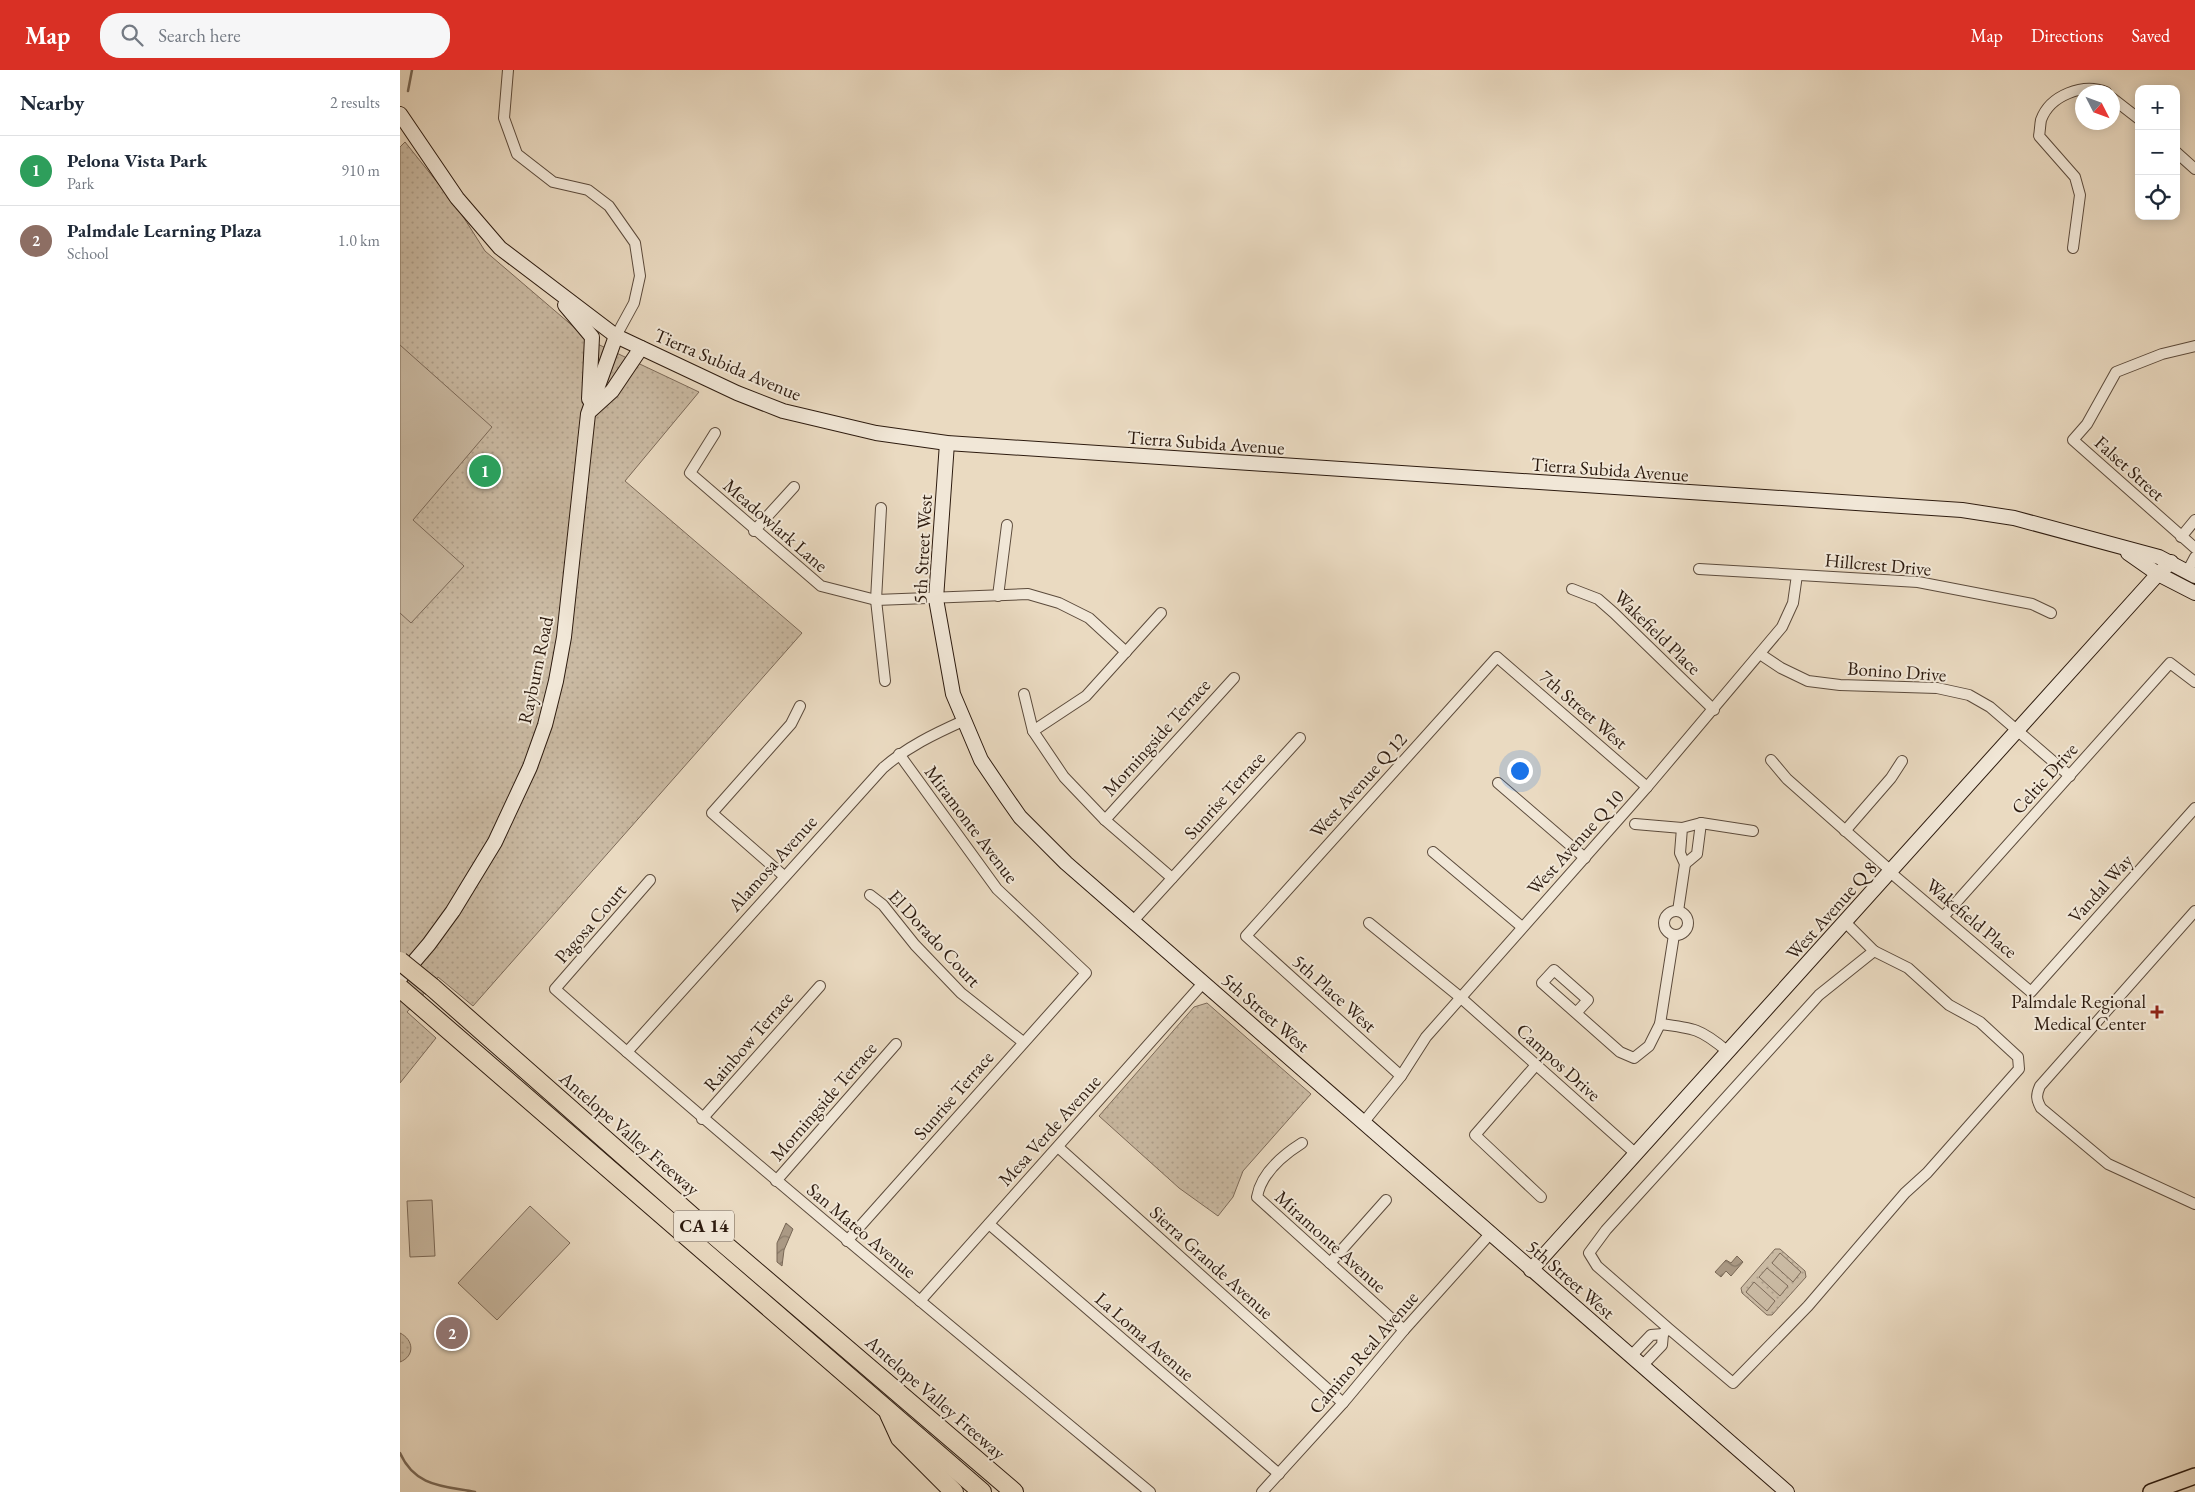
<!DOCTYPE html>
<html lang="en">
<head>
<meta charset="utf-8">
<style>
	body { margin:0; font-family:"EB Garamond",serif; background:#f6f6f7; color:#1f2937 }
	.controls { position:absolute; right:15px; top:15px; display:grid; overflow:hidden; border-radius:10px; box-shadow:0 2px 12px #0003 }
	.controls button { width:45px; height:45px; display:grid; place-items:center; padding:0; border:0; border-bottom:1px solid #e0e1e3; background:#fff; color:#1f2937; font:25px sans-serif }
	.compass { position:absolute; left:1675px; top:15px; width:45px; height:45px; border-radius:50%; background:#fff; box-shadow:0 2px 12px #0003; rotate:132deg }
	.you { position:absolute; left:1119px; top:700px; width:18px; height:18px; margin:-12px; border:4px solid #fff; border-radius:50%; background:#1a73e8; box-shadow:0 0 0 8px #1a73e833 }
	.badge { display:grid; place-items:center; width:32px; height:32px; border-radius:50%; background:#d93025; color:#fff; font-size:16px; font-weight:700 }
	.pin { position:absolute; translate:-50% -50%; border:2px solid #fff; box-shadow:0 1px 5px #0006 }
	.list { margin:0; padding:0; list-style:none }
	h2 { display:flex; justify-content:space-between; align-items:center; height:65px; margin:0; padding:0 20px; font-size:21px }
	h2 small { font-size:16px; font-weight:400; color:#747a83 }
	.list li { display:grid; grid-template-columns:32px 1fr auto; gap:15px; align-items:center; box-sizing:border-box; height:70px; padding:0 20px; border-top:1px solid #e0e1e3 }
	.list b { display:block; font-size:19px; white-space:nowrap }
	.list p { margin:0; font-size:16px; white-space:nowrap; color:#747a83 }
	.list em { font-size:16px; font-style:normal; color:#747a83 }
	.icon { flex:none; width:28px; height:28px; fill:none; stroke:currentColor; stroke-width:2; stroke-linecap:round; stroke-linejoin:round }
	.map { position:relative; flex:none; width:1795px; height:1422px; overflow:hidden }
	header { display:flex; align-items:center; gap:30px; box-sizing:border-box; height:70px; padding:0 25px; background:#d93025; color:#fff }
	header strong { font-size:24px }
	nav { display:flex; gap:28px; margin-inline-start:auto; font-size:18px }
	.search { width:350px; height:45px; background:#f6f6f7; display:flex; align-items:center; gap:12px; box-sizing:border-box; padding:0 18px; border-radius:20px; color:#747a83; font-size:19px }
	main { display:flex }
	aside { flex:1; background:#fff }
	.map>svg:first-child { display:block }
	.grass { fill:url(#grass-dots); stroke:#7c6a59 }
	.garden { fill:#cabaa3; stroke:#7c6a59 }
	.water { fill:url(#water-waves); stroke:#786755 }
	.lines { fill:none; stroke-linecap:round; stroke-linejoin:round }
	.stream { stroke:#786755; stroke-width:2.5 }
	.street-casing { stroke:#5c4b3c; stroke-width:12 }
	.secondary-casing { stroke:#2d1b0f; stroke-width:16 }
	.primary-casing { stroke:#2d1b0f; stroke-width:18 }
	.highway-casing { stroke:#2d1b0f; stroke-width:20 }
	.street { stroke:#f1e7d7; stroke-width:10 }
	.secondary { stroke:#f1e7d7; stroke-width:14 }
	.primary { stroke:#eadac1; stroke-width:15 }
	.highway { stroke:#eadac1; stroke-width:18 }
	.highway-bridge-casing { stroke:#2d1b0f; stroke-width:20; stroke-linecap:butt }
	.highway-bridge { stroke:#eadac1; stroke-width:18 }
	.poi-dot { fill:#8f2418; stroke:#f1e7d7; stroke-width:2 }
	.labels { text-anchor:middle; stroke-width:4; stroke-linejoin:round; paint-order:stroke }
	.shield { fill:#f1e7d7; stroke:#68584b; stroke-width:1 }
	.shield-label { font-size:18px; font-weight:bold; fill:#2d1b0f }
	.street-label { font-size:19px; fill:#2d1b0f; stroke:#f1e7d7 }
	.poi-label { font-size:19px; fill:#2d1b0f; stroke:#f1e7d7; text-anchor:end }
</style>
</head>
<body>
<header>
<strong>Map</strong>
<div class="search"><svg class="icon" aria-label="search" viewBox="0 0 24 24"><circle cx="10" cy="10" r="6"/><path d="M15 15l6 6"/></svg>Search here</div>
<nav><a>Map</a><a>Directions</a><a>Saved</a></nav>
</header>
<main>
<aside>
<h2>Nearby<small>2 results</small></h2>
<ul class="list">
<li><span class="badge" style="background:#2e9e5b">1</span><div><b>Pelona Vista Park</b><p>Park</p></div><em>910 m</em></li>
<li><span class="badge" style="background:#8d6e63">2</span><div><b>Palmdale Learning Plaza</b><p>School</p></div><em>1.0 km</em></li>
</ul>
</aside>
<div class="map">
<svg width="1795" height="1422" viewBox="0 0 1795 1422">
	<defs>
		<pattern id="grass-dots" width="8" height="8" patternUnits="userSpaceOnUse" patternTransform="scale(1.25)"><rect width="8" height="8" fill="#cabaa3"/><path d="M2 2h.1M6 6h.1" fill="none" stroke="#ae9f8b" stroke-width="1.8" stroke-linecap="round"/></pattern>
		<pattern id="water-waves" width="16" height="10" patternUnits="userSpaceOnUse" patternTransform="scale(1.25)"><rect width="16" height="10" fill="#aa9984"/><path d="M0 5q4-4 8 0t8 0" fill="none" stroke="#8b7c6a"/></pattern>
	</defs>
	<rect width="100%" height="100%" fill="#eadac1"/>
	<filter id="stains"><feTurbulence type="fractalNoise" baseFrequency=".004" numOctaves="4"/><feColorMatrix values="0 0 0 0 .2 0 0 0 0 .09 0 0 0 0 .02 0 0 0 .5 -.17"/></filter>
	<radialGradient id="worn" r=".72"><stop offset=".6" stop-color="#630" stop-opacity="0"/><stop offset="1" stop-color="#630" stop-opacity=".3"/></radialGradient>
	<!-- grass -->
	<g class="grass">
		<path d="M5,72l52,65 28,44 104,89 110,52 -74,89 177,152 -329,373 -35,-29c-9,13 -21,23 -31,35l29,26 -36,45v-936z"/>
		<polygon points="807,933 911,1024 843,1101 833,1127 818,1146 779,1118 699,1046 794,937"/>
		<polygon points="1375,1179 1380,1179 1405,1201 1406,1207 1372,1245 1367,1245 1342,1223 1341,1218"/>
		<path d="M0,1263c14,7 15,23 0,29z"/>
	</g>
	<!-- garden -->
	<g class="garden">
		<polygon points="0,275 92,357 13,450 64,496 11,553 0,543"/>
		<polygon points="32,1130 35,1186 10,1187 7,1131"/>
		<polygon points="130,1136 170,1173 97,1250 58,1213"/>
		<polygon points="1380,1183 1401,1202 1393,1212 1372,1193"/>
		<polygon points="1367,1198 1388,1216 1380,1226 1359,1207"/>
		<polygon points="1354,1212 1375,1231 1367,1241 1346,1222"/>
	</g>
	<!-- water -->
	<g class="water">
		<polygon points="386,1153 393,1159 384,1180 382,1196 377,1192 377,1173"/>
		<polygon points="1337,1186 1343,1192 1331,1206 1326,1201 1321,1207 1315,1202 1326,1190 1331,1193"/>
	</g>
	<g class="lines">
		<!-- stream -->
		<g class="stream">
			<polyline points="8,21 12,0"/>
			<path d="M0,1383c15,34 44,33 75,39"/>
		</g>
		<defs>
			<g id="street">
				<polyline points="108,0 104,48 117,84 153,112 188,120 209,136 235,173 240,206 234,233 216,266"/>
				<polyline points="1712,28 1739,49"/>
				<polyline points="1776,82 1795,99"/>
				<path d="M1673,178l7,-53 -5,-18 -36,-41c1,-5 1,-11 2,-16 9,-25 42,-37 65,-28"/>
				<polyline points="1795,276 1762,284 1716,302 1687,354 1673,370 1795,478"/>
				<polyline points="315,363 290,403 421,516 476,530 628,524 659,533 689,548 726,582"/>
				<polyline points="481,438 476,530 485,611"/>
				<polyline points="354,461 394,417"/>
				<polyline points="1781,467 1795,450"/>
				<polyline points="1299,499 1518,512 1632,534 1651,543"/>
				<polyline points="1787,502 1795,487"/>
				<polyline points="1172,519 1198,529 1214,543 1314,640"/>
				<polyline points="598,526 607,455"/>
				<polyline points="1360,584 1381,598 1408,611 1440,615 1537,618 1569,625 1590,637 1670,706"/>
				<polyline points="624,624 633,661 664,707 705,750 772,808"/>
				<polyline points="633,661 686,626 761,543"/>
				<polyline points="1371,690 1387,709 1491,801"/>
				<polyline points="1098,713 1185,788"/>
				<polyline points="705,750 834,608"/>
				<polyline points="1235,754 1282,758"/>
				<polyline points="1445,761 1491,708 1502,691"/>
				<polyline points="1033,782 1122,857"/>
				<polyline points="1285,794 1297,784 1301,753"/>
				<polyline points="1490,802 1631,922 1795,738"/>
				<polyline points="384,806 312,743 391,654 400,636"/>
				<path d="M250,810l-95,109c195,172 395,337 595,503"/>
				<polyline points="470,825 483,835 515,875 561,923 623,972"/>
				<circle cx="1276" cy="853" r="12"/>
				<polyline points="1278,841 1285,794 1280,783 1282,758 1301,753 1353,761"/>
				<path d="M1795,841l-155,175c-4,9 -4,13 1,22l67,56 87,40"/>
				<polyline points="1544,846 1770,593 1795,612"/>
				<polyline points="734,850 900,668"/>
				<polyline points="1445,852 1474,881"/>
				<polyline points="969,853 1060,927 1235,1083"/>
				<polyline points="1176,943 1188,930 1154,900 1142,913 1220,982 1234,988 1249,976 1260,954 1274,865"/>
				<path d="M1260,954c34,4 41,5 67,27"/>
				<path d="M227,982l256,-284c24,-21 51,-34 80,-47"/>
				<polyline points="1136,995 1075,1065 1141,1127"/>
				<polyline points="1001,1006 846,866 1097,587 1247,717"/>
				<polyline points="302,1049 420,916"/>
				<polyline points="963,1053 1001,1006 1026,967 1247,717 1382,557 1393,533 1397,505"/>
				<path d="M902,1073c-19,12 -41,31 -45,54l147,133"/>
				<polyline points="658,1077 943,1333"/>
				<polyline points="376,1111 496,974"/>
				<polyline points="589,1154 879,1404"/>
				<polyline points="447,1171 686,903 597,819 499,684"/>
				<polyline points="930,1193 986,1130"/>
				<polyline points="520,1231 804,912"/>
				<polyline points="1263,1264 1268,1258 1333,1313 1408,1236 1505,1123 1527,1103 1619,999 1618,987 1580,952 1549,935 1508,898 1474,881 1419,925 1206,1160 1189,1183 1197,1196 1268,1258"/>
				<polyline points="1231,1286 1251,1265 1263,1264 1262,1275 1242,1296"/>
				<polyline points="862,1422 943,1333 1004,1260 1090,1164"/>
			</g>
			<g id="secondary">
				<polyline points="0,44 57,128 100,178 216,266 337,323 383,341 476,363 547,373 1562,440 1614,448 1759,487 1795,506"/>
				<polyline points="165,235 192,267 189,329"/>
				<polyline points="190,341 212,321 241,278"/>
				<polyline points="547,373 536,529 553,624 581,690 606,727 620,747 666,793 1387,1422"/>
				<polyline points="1728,483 1758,504 1795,523"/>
				<polyline points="0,908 29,874 53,841 95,772 130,697 145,655 156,611 164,567 188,344 216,266"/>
				<polyline points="1131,1200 1758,504 1771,492"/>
			</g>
			<polyline id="primary" points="1751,1422 1795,1406"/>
			<g id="highway">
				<polyline points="32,917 302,1155 614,1422"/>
				<polyline points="0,918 582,1422"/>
				<polyline points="489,1344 500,1368 554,1422"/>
			</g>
		</defs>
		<!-- street casing -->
		<use href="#street" class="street-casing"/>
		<!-- secondary casing -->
		<use href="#secondary" class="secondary-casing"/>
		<!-- primary casing -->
		<use href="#primary" class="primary-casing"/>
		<!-- highway casing -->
		<use href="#highway" class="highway-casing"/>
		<!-- street -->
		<use href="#street" class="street"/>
		<!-- secondary -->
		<use href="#secondary" class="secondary"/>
		<!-- primary -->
		<use href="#primary" class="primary"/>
		<!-- highway -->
		<use href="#highway" class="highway"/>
		<defs>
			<polyline id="highway-bridge" points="0,891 32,917"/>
		</defs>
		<!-- highway-bridge casing -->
		<use href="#highway-bridge" class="highway-bridge-casing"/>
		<!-- highway-bridge -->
		<use href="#highway-bridge" class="highway-bridge"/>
	</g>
	<!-- markers -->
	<path class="poi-dot" d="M1754.5 934.5h5v5h5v5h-5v5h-5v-5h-5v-5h5z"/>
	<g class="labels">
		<!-- shield labels -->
		<rect class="shield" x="274" y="1140.5" width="60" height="31" rx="4"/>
		<g class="shield-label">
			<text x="304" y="1162">CA 14</text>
		</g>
		<!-- street labels -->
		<g class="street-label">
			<text transform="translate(328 294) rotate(23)" y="7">Tierra Subida Avenue</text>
			<text transform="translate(806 372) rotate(4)" y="7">Tierra Subida Avenue</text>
			<text transform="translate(1730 398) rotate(42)" y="7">Falset Street</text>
			<text transform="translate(1210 399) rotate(4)" y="7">Tierra Subida Avenue</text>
			<text transform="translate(376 455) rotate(41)" y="7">Meadowlark Lane</text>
			<text transform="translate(522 479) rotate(-87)" y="7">5th Street West</text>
			<text transform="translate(1478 494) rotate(5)" y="7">Hillcrest Drive</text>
			<text transform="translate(1258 562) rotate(44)" y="7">Wakefield Place</text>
			<text transform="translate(135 600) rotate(-78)" y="7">Rayburn Road</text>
			<text transform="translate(1497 601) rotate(4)" y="7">Bonino Drive</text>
			<text transform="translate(1184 639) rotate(41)" y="7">7th Street West</text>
			<text transform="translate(756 667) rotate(-48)" y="7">Morningside Terrace</text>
			<text transform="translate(1644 708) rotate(-48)" y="7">Celtic Drive</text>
			<text transform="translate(958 715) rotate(-48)" y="7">West Avenue Q 12</text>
			<text transform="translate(824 725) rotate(-48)" y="7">Sunrise Terrace</text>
			<text transform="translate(572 754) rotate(53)" y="7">Miramonte Avenue</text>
			<text transform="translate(1175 772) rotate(-48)" y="7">West Avenue Q 10</text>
			<text transform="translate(372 793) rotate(-48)" y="7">Alamosa Avenue</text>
			<text transform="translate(1700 818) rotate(-48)" y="7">Vandal Way</text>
			<text transform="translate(1431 840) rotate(-48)" y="7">West Avenue Q 8</text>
			<text transform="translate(1572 848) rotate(40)" y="7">Wakefield Place</text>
			<text transform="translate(190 853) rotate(-49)" y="7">Pagosa Court</text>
			<text transform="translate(535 868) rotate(47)" y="7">El Dorado Court</text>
			<text transform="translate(935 923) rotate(42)" y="7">5th Place West</text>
			<text transform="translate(866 942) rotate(41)" y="7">5th Street West</text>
			<text transform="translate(348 971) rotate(-49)" y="7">Rainbow Terrace</text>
			<text transform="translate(1159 992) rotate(42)" y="7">Campos Drive</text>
			<text transform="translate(553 1025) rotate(-49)" y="7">Sunrise Terrace</text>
			<text transform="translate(423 1031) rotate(-49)" y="7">Morningside Terrace</text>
			<text transform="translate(649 1060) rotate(-48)" y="7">Mesa Verde Avenue</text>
			<text transform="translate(230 1063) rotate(41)" y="7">Antelope Valley Freeway</text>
			<text transform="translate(462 1160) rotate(40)" y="7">San Mateo Avenue</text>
			<text transform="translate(931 1171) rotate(42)" y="7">Miramonte Avenue</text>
			<text transform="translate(812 1192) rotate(42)" y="7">Sierra Grande Avenue</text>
			<text transform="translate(1171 1209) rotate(41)" y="7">5th Street West</text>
			<text transform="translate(745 1266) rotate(41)" y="7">La Loma Avenue</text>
			<text transform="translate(963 1282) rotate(-49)" y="7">Camino Real Avenue</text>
			<text transform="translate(536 1327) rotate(41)" y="7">Antelope Valley Freeway</text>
		</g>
		<!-- poi labels -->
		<g class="poi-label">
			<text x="1746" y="938">Palmdale Regional<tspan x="1746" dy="22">Medical Center</tspan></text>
		</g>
	</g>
	<rect width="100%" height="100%" filter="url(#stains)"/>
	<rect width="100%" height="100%" fill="url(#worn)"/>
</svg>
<div class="controls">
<button>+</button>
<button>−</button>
<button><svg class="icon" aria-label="locate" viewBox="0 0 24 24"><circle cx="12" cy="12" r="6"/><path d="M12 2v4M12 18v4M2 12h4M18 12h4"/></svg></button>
</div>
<svg class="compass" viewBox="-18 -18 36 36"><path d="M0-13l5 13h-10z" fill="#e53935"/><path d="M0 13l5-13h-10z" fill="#747a83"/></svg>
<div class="you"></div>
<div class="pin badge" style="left:85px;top:401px;background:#2e9e5b">1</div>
<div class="pin badge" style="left:52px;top:1263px;background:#8d6e63">2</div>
</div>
</main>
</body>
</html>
